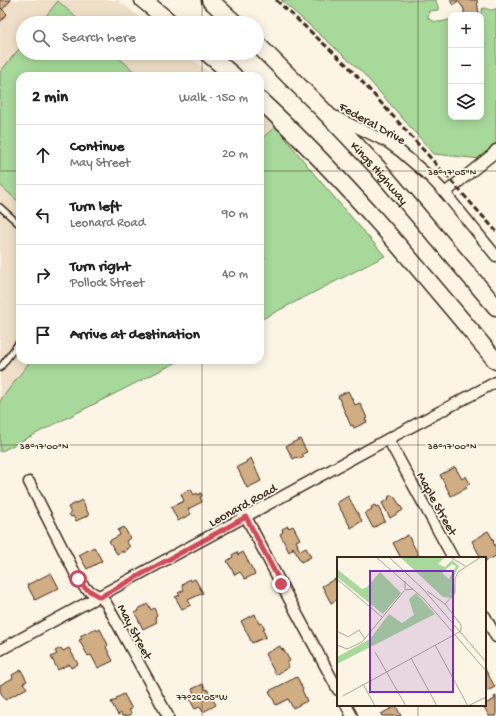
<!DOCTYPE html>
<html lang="en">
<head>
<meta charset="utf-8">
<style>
	body { margin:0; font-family:"Gochi Hand",sans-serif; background:#f6f6f6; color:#222 }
	.controls { position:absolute; right:12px; top:12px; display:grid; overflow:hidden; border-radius:8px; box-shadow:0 2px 10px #0003 }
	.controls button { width:36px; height:36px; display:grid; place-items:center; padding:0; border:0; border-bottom:1px solid #e0e0e0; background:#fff; color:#222; font:20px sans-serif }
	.stop { position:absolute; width:12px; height:12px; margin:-9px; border:3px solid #d1495b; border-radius:50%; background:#fff }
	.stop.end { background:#d1495b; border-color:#fff; box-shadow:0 1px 4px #0008 }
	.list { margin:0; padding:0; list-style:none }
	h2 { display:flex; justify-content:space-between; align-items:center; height:52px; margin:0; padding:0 16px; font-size:17px }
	h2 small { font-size:13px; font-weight:400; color:#767676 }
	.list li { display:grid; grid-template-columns:26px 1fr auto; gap:12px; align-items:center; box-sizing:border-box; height:60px; padding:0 16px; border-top:1px solid #e0e0e0 }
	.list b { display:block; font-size:15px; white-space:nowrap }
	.list p { margin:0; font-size:13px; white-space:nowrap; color:#767676 }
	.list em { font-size:13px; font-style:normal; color:#767676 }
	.icon { flex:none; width:22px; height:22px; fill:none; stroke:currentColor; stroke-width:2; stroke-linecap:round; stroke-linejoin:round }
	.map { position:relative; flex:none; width:496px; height:716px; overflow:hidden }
	.search { position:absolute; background:#fff; box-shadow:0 2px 10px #0003; left:16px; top:16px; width:248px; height:44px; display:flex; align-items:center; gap:10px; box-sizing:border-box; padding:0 14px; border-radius:22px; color:#767676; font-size:15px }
	.panel { position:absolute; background:#fff; box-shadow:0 2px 10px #0003; left:16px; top:72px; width:248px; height:292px; border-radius:12px }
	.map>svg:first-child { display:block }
	.built { fill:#efdfc8 }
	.green { fill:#a7d99a; stroke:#71825c }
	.building { fill:#d1ad83; stroke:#3b2a1e }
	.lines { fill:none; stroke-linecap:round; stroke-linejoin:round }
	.service-casing { stroke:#3b2a1e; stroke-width:8 }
	.minor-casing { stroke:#3b2a1e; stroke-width:13 }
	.trunk-casing { stroke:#3b2a1e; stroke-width:19 }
	.service { stroke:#fcf5e5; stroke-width:5 }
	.minor { stroke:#fcf5e5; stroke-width:10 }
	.trunk { stroke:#fcf5e5; stroke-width:16 }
	.rail { stroke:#3b2a1e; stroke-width:3; stroke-dasharray:6 3; stroke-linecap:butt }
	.route { stroke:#d1495b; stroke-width:5 }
	.ticks { fill:none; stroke:#3b2a1e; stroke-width:1; stroke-opacity:0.45 }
	.labels { text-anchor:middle; stroke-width:3.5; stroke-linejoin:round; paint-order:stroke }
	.street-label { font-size:13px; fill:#3b2a1e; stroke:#fcf5e5 }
	.inset-road { fill:none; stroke:#afa495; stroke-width:1 }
	.view { fill:#7b2cbf; fill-opacity:0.15; stroke:#7b2cbf; stroke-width:2 }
	.inset-edge { fill:none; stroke:#3b2a1e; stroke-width:2 }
	.ticks-label { font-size:10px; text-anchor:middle; fill:#3b2a1e; stroke:#fcf5e5; stroke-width:3.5; stroke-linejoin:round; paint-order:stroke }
</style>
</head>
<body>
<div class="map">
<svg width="496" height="716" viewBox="0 0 496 716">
	<rect width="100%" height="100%" fill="#fcf5e5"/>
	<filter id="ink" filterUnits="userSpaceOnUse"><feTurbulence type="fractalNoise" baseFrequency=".025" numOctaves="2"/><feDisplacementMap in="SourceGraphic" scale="8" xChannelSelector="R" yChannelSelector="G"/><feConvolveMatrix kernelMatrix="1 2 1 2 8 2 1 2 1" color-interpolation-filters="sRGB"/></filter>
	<g filter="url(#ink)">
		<!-- built -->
		<g class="built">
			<polygon points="0,0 118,0 147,23 23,23 23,53 185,53 214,76 20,76 20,360 31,360 0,401"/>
			<polygon points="260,113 276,126 260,140"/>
		</g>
		<!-- green -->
		<g class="green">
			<path d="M281,0h155c0,3 3,6 2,10l-9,1 -1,7c7,6 15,4 23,1v98h30v-105l1,-3 2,-1c5,1 8,4 12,0v136l-15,15 -47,-5 -73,-83z"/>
			<polygon points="58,1 82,23 40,23"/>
			<polygon points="23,44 23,53 114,53 139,76 20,76 20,203 0,185 0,72"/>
			<polygon points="276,126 314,174 385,256 260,320 260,262 265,259 260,245 260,140"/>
			<polygon points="31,360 181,360 0,452 0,401"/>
		</g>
		<!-- building -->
		<g class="building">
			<polygon points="0,0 11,0 0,12"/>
			<polygon points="450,0 477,0 479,15 464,15 464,9 458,1 453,5"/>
			<polygon points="0,7 7,14 0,22"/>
			<polygon points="348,391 355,405 360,403 367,418 365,419 367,422 354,428 353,425 351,426 338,396"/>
			<polygon points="300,439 307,452 302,454 304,456 298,459 297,457 293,459 286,446"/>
			<polygon points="251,458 261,481 247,488 237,467 247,462 246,461"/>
			<polygon points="455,467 462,479 466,476 470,484 465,486 467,488 451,496 440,475"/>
			<polygon points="191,489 194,495 197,493 198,495 201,493 202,496 200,497 202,502 188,509 191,514 178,521 171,507 184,501 181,494"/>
			<polygon points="392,495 393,497 394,496 403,510 390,518 382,503 389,499 388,497"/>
			<polygon points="348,496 362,521 351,528 337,503"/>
			<polygon points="82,500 89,515 76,521 73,516 71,517 69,514 71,513 68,507"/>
			<polygon points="375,505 376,507 378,506 385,521 373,528 365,513 372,509 371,507"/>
			<polygon points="288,526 289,528 293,526 300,539 296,541 298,545 297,545 300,551 306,548 311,557 301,562 293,547 292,548 293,549 289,552 280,534 283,532 282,529"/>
			<polygon points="124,527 130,538 126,541 130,547 126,549 127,550 123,553 123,551 117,554 109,541 120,535 118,530"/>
			<polygon points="488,531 494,541 493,542 496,548 496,556 485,561 485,558 481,558 472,541 484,534 484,533"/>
			<polygon points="408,535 419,556 415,558 401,558 393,543"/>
			<polygon points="94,547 102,561 87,569 79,555"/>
			<polygon points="237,552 238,555 243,552 255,574 245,579 240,572 235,575 227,561 233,557 232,555"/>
			<polygon points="51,573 59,588 35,600 27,585"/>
			<polygon points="190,579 191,581 195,579 203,593 188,600 191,605 182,609 175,597 180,595 178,593 184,590 182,585 185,583 185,582"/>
			<polygon points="335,579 338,584 338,599 331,603 322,586"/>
			<polygon points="148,604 151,610 154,608 157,615 155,617 157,622 143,629 135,613 139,611 138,609"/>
			<polygon points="255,614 259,624 262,623 265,629 263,630 266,637 252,643 241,621"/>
			<polygon points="96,628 97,631 100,629 108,645 106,647 113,661 98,668 91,655 88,656 79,640 82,639 80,636"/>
			<polygon points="280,646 282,650 283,649 290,661 287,663 289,667 276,675 265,654"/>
			<polygon points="61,648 63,651 69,648 78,664 71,668 69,664 58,670 51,657 57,654 55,651"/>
			<polygon points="485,669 495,687 485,692"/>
			<polygon points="21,670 27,681 23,683 27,688 5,700 0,691 0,685 13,678 12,675"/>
			<polygon points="297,677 303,689 302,690 307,701 293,708 288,699 276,705 269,691"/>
			<polygon points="203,684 206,690 207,689 216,705 203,712 200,707 195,709 190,700 195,697 194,696 195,695 192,689"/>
			<polygon points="124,694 132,709 129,710 132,714 127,716 122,716 121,713 118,715 111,702 117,700 116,698"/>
			<polygon points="496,696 496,716 489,716 483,705 485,705 485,704 495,699 494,697"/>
			<polygon points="396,706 401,716 382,716 381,714"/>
		</g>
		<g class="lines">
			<defs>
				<g id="service">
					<polyline points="0,207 20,225"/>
					<polyline points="0,368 20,341"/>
				</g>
				<g id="minor">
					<polyline points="334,116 344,121 387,142 401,152 431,178 445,193 496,256"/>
					<polyline points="445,193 493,154 496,150"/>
					<polyline points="388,439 453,558"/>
					<polyline points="29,482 78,579 85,588 100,597 106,603 168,716"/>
					<polyline points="246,517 281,584 338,690"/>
					<polyline points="485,616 496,637"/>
					<polyline points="0,650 388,439 496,382"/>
					<polyline points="346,705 352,716"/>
				</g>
				<g id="trunk">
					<polyline points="143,0 171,23"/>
					<polyline points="210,0 235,23"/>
					<path id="s1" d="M257,44l65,65 54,57 120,141"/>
					<polyline points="207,53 234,76"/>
					<path d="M260,100c86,80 161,171 236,261"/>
				</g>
			</defs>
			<!-- service casing -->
			<use href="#service" class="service-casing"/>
			<!-- minor casing -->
			<use href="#minor" class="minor-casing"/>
			<!-- trunk casing -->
			<use href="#trunk" class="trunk-casing"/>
			<!-- service -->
			<use href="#service" class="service"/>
			<!-- minor -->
			<use href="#minor" class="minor"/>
			<!-- trunk -->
			<use href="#trunk" class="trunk"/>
			<!-- rail -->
			<polyline class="rail" points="276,0 348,66 496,231"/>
		</g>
	</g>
	<g class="lines" filter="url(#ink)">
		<!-- route -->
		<polyline class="route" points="78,579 85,588 100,597 246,517 281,584"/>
	</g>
	<!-- ticks -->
	<path class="ticks" d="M202,0v23M418,0v558M202,53v23M0,171h20M260,171h236M202,360v356M0,445h496M418,705v11"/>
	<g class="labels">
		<!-- street labels -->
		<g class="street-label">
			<text transform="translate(373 122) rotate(29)" y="5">Federal Drive</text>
			<text dy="5" stroke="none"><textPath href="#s1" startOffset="178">Kings Highway</textPath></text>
			<text transform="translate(438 503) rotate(61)" y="5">Maple Street</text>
			<text transform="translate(242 504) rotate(-29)" y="5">Leonard Road</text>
			<text transform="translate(136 631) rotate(62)" y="5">May Street</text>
		</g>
	</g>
	<!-- overview -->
	<g transform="translate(337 557)">
		<rect width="149" height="149" fill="#fcf5e5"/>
		<path d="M63,0h45l-7,7 7,3 7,-7 7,6 -5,10 1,16 -4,6 -8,-1zM115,7l4,2 -7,13 -7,-6zM0,12l25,20 5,-2 13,-15 21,21 -18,21 -46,-37zM79,36l19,21 -98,50v-7l33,-18 19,-25 13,9 12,-8 -5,-16z" fill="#a7d99a" fill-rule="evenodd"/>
		<path class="inset-road" d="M39,0l48,42 62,72M52,0l35,33 62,72M113,0l15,9M0,22l45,38M68,24v9l8,-1M108,47l10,-11v-14l3,-7 23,-15M0,74l11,6 11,-7 6,9M0,88l10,4 15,-7 42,-51M98,88l33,61M38,95l31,54M74,101l26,48M26,127l12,22M6,139l118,-65v-6l-16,-21 -18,-13M131,149l18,-9"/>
		<path class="view" d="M33,14h83v121h-83z"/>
		<rect width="149" height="149" class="inset-edge"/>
	</g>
	<g class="ticks-label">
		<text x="452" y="175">38°17'05"N</text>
		<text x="44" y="449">38°17'00"N</text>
		<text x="452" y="449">38°17'00"N</text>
		<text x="202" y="700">77°26'05"W</text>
	</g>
</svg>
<div class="controls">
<button>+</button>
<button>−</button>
<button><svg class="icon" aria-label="layers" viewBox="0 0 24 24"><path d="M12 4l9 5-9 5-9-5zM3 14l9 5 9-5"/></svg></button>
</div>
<div class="stop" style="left:78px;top:579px"></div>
<div class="stop end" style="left:281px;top:584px"></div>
<div class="search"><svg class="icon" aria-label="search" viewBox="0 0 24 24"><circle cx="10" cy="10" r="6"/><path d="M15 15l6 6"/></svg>Search here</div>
<section class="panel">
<h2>2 min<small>Walk · 150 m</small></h2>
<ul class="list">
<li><svg class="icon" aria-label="ahead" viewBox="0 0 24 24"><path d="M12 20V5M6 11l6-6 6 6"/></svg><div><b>Continue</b><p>May Street</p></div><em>20 m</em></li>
<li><svg class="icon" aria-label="left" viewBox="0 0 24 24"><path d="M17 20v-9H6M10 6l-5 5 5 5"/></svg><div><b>Turn left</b><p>Leonard Road</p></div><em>90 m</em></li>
<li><svg class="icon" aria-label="right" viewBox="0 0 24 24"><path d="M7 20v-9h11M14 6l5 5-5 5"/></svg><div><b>Turn right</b><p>Pollock Street</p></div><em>40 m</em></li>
<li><svg class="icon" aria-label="arrive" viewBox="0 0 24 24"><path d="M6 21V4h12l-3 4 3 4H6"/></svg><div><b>Arrive at destination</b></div></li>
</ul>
</section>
</div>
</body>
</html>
